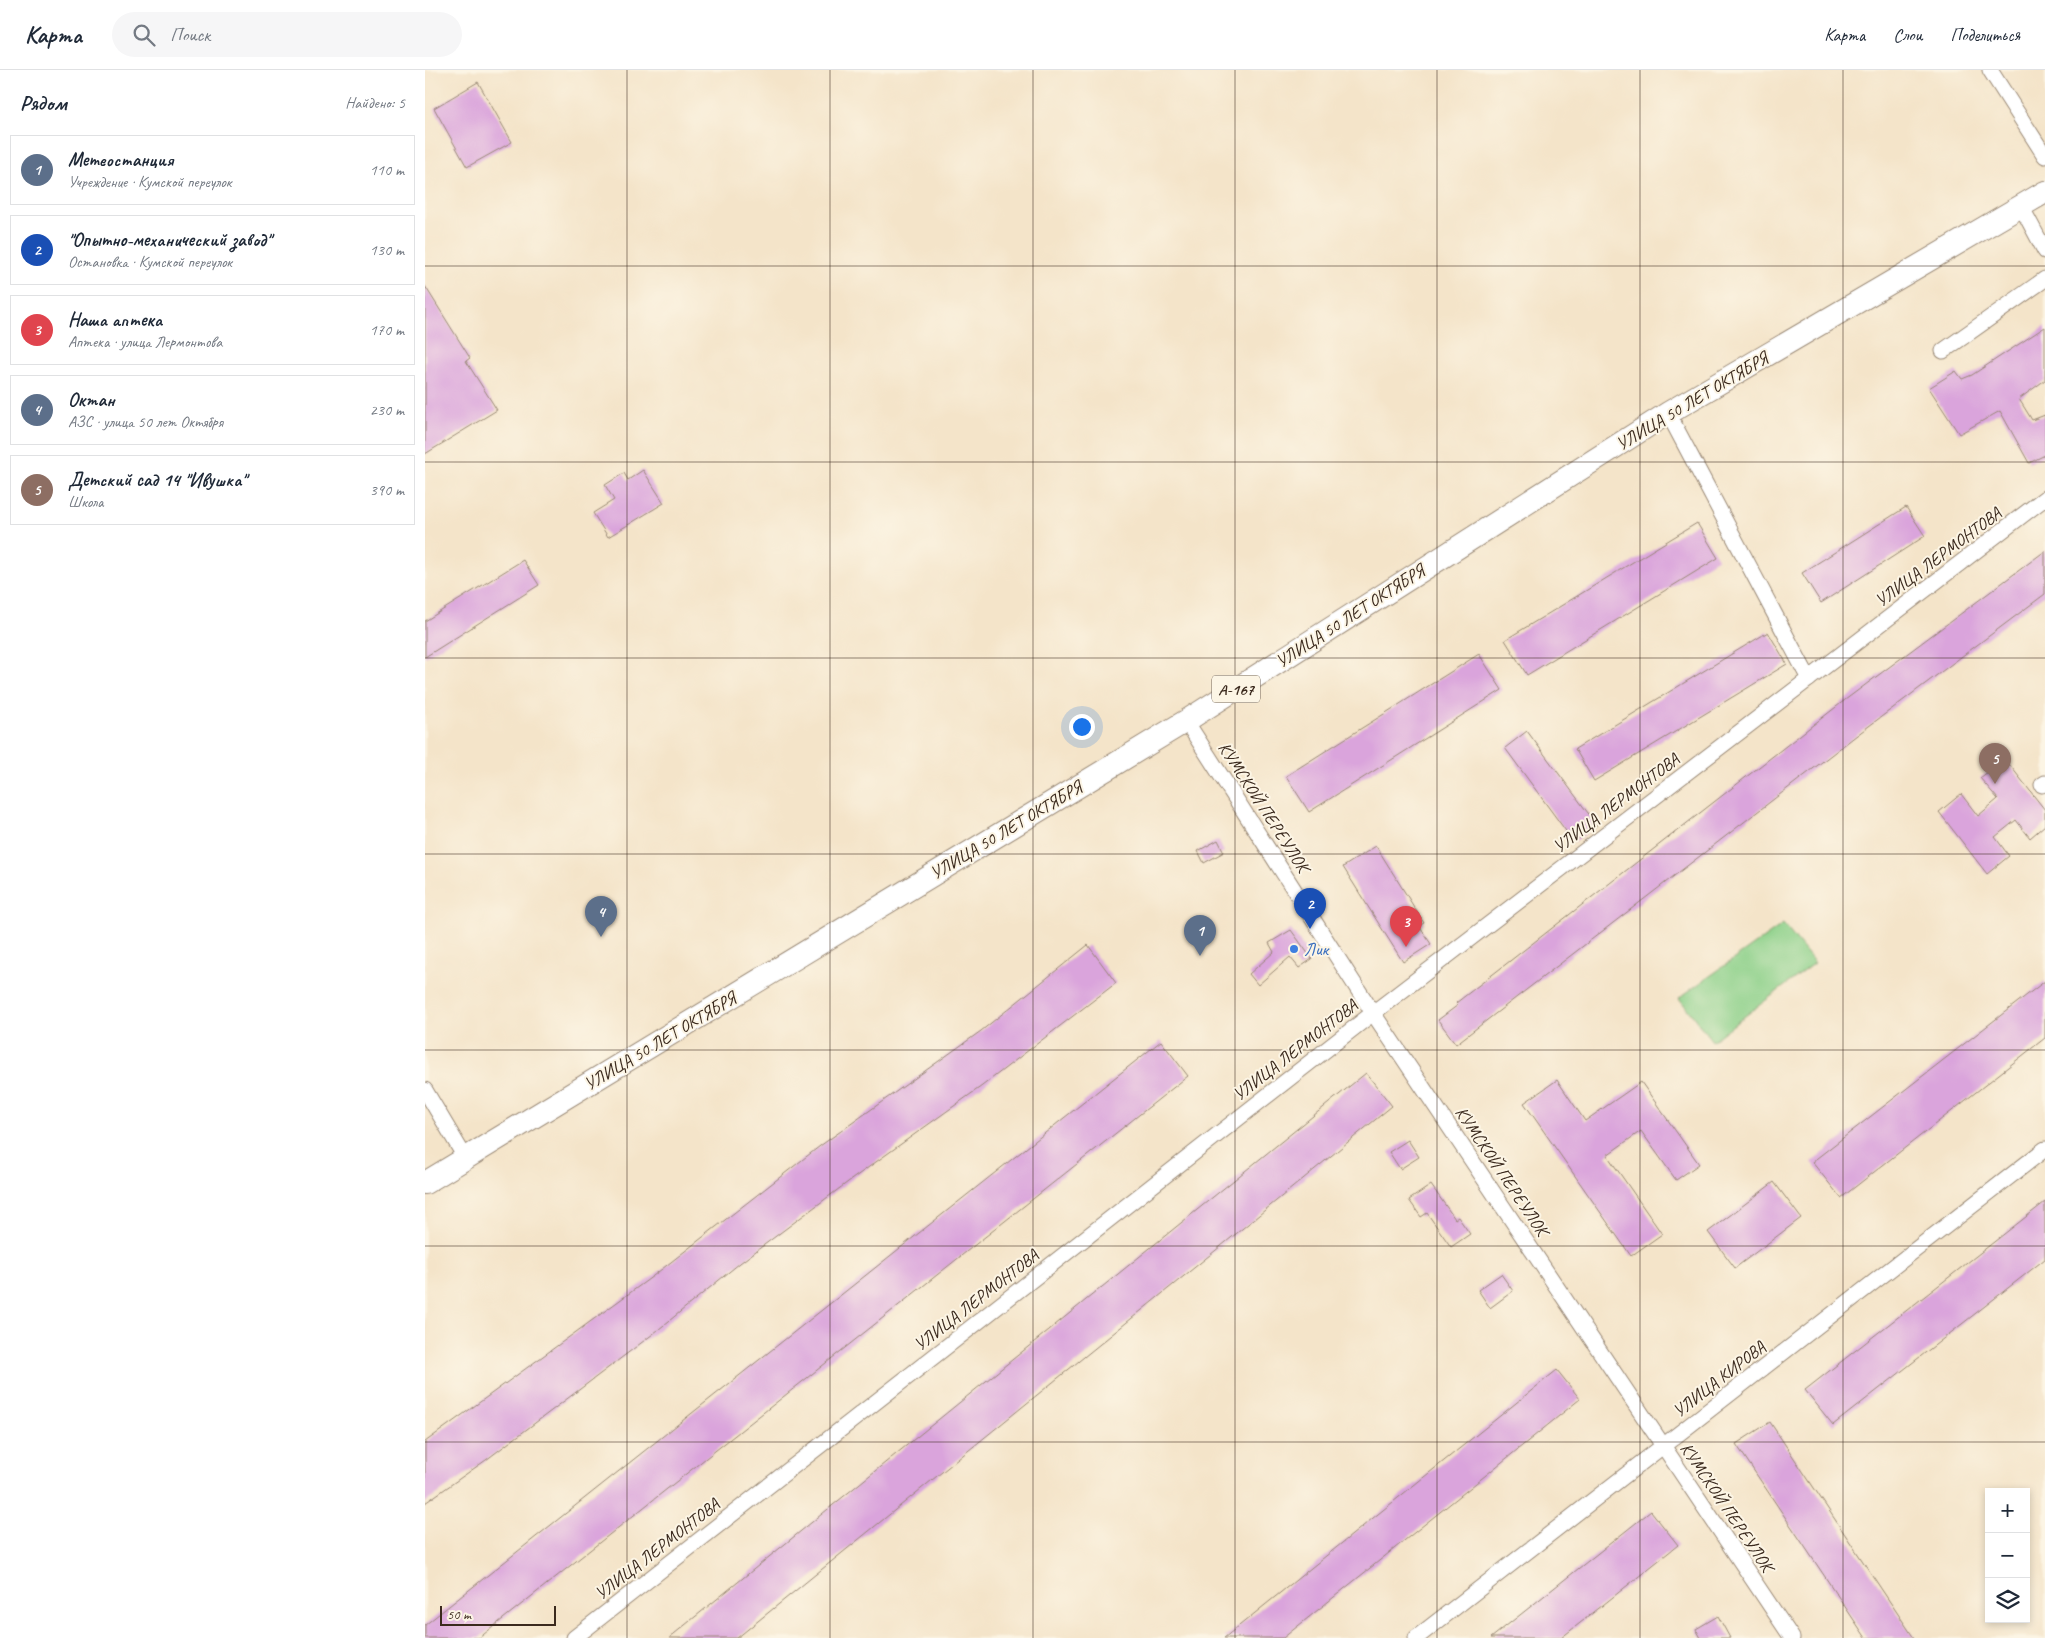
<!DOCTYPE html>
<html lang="ru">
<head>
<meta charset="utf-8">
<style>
	body { margin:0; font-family:Caveat,sans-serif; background:#f6f6f7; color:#1f2937 }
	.controls { position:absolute; right:15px; bottom:15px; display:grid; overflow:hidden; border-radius:0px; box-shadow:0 2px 8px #0003 }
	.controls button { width:45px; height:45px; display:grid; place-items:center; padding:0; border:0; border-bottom:1px solid #e0e1e3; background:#fff; color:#1f2937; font:25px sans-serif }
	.scale { position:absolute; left:15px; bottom:12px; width:116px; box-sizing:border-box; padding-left:5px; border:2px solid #3b2a1e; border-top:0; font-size:14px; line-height:18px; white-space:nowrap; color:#3b2a1e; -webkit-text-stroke:4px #fcf5e5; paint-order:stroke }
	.you { position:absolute; left:656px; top:656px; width:18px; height:18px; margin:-12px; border:4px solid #fff; border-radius:50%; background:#1a73e8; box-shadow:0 0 0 8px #1a73e833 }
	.badge { display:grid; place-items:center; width:32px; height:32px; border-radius:50%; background:#db2777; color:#fff; font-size:16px; font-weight:700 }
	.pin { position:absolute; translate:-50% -41px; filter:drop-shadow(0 1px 2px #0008) }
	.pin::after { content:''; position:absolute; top:26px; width:18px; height:15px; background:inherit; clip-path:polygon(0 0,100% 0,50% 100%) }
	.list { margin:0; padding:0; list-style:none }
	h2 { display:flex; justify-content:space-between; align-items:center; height:65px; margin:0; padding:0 20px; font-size:21px }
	h2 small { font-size:16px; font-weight:400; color:#747a83 }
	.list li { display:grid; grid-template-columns:32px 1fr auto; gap:15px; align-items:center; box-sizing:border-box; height:70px; margin:0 10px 10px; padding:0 10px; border:1px solid #e0e1e3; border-radius:0px }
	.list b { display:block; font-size:19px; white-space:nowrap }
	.list p { margin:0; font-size:16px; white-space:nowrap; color:#747a83 }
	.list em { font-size:16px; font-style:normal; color:#747a83 }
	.icon { flex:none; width:28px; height:28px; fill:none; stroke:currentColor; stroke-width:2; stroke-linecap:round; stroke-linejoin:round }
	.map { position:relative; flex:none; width:1620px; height:1568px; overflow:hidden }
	header { display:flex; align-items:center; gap:30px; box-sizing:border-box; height:70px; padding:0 25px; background:#fff; border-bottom:1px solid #e0e1e3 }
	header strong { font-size:24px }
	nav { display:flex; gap:28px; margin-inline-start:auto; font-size:18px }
	.search { width:350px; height:45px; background:#f6f6f7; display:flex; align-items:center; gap:12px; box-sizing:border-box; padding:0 18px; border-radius:28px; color:#747a83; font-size:19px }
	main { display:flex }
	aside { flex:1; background:#fff }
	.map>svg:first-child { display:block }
	.green { fill:#8cd089; stroke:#647d54 }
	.building { fill:#daa4dc }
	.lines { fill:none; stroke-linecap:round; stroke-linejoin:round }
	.minor-casing { stroke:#988774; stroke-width:17 }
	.highway-casing { stroke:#988774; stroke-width:24 }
	.minor { stroke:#fff; stroke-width:15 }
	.highway { stroke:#fff; stroke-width:22 }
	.grid { fill:none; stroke:#3b2a1e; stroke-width:1; stroke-opacity:0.55 }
	.shop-dot { fill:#3f7fe0; stroke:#fcf5e5; stroke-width:2 }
	.labels { text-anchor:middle; stroke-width:4; stroke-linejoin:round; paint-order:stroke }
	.shield { fill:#fcf5e5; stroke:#75675a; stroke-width:1 }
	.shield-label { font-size:16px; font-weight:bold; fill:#3b2a1e }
	.street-label { font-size:18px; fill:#3b2a1e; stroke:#fcf5e5 }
	.shop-label { font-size:18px; fill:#366cbe; stroke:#fcf5e5; text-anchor:start }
</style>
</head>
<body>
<header>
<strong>Карта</strong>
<div class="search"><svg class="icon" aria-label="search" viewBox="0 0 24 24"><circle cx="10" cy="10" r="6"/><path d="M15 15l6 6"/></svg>Поиск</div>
<nav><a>Карта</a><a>Слои</a><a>Поделиться</a></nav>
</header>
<main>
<aside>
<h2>Рядом<small>Найдено: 5</small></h2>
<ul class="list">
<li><span class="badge" style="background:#5c6f8a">1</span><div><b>Метеостанция</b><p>Учреждение · Кумской переулок</p></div><em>110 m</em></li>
<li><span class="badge" style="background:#1a4fb4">2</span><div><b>&quot;Опытно-механический завод&quot;</b><p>Остановка · Кумской переулок</p></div><em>130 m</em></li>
<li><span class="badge" style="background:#e0444e">3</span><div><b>Наша аптека</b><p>Аптека · улица Лермонтова</p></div><em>170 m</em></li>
<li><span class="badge" style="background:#5c6f8a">4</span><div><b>Октан</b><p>АЗС · улица 50 лет Октября</p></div><em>230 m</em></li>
<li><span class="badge" style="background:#8d6e63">5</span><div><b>Детский сад 14 &quot;Ивушка&quot;</b><p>Школа</p></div><em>390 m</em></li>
</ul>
</aside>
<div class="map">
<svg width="1620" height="1568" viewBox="0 0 1620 1568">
	<rect width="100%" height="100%" fill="#fcf5e5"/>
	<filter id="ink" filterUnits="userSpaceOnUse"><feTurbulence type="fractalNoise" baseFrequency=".02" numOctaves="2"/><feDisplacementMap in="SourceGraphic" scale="10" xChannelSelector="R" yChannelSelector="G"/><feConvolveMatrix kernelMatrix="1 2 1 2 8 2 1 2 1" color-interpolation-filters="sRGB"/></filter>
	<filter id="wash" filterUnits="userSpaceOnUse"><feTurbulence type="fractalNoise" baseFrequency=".0096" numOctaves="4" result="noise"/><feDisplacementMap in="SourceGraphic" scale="20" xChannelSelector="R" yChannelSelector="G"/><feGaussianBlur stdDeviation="1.12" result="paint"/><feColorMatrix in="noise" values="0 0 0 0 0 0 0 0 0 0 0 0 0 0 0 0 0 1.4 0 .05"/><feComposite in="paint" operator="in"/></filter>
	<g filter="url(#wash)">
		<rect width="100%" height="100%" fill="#f4e4c9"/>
		<!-- green -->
		<polygon class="green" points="1358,854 1390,893 1287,971 1254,928"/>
		<g id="blocks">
			<!-- building -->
			<g class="building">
				<polygon points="53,12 87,72 42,97 9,38"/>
				<polygon points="0,216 45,288 41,291 72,340 0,384"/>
				<polygon points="1620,257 1620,310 1594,329 1607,350 1620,345 1620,385 1604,393 1575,341 1534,364 1504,318 1531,301 1537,309 1547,305"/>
				<polygon points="218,400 239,433 183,467 168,443 189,430 180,415 199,403 203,410"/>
				<polygon points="1481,437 1500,466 1396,533 1377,503"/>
				<polygon points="1272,453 1293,488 1102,605 1080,570"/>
				<polygon points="1620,481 1620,524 1432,665 1031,974 1013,950 1033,935 1031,933 1420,630"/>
				<polygon points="98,490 114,515 0,587 0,551"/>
				<polygon points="1343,562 1362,594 1169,711 1150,679"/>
				<polygon points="1054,584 1077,620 884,742 861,706"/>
				<polygon points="1102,661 1172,755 1149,772 1080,678"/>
				<polygon points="1580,689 1620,740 1620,755 1605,768 1591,750 1570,767 1584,786 1562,804 1514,742 1536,724 1553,746 1573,729 1555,708"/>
				<polygon points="793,770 799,782 779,793 773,781"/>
				<polygon points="951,776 999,853 994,856 1006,874 978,892 918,797"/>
				<polygon points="866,860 887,889 874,898 865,887 833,915 824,904 849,882 844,873"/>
				<polygon points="663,875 691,913 557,1016 423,1112 315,1193 228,1264 61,1390 0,1433 0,1372 228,1206 395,1076 556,961"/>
				<polygon points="1620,911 1620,968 1416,1128 1387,1092"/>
				<polygon points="736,971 763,1006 54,1568 0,1568 0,1555"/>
				<polygon points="941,1003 967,1036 801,1172 312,1568 244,1568"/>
				<polygon points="1132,1010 1160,1051 1216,1012 1274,1094 1251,1110 1216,1061 1182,1085 1237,1164 1206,1186 1099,1033"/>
				<polygon points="983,1070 994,1087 975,1099 964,1082"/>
				<polygon points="1349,1112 1376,1148 1310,1198 1283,1162"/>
				<polygon points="1006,1115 1030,1149 1033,1147 1045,1164 1026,1177 1002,1143 996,1147 984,1130"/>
				<polygon points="1620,1132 1620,1189 1408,1355 1380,1320"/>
				<polygon points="1076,1204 1088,1221 1065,1238 1053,1220"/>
				<polygon points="1132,1300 1155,1329 1061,1405 858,1568 799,1568"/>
				<polygon points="1345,1352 1489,1568 1441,1568 1311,1374"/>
				<polygon points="1226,1441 1253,1475 1178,1535 1136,1568 1066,1568"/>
				<polygon points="1293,1546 1305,1568 1276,1568 1271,1559"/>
			</g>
		</g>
	</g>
	<g filter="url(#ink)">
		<use href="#blocks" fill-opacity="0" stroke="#988774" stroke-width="1"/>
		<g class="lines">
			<defs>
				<g id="minor">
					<polyline points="1565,0 1620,86"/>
					<polyline points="1596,136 1620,181"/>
					<polyline points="1518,281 1620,209"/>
					<polyline points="1243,343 1384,609"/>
					<polyline points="761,651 948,943 1367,1568"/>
					<polyline points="1617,715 1620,713"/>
					<polyline points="0,1020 41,1089"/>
					<polyline points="149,1568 948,943 1620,428"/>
					<polyline points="991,1568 1620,1079"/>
				</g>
				<polyline id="highway" points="0,1113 761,651 1243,343 1620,122"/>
			</defs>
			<!-- minor casing -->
			<use href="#minor" class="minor-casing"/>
			<!-- highway casing -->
			<use href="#highway" class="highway-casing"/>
			<!-- minor -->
			<use href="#minor" class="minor"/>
			<!-- highway -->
			<use href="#highway" class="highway"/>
		</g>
	</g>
	<!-- grid -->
	<path class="grid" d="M202,0v1568M405,0v1568M608,0v1568M810,0v1568M1012,0v1568M1215,0v1568M1418,0v1568M0,196h1620M0,392h1620M0,588h1620M0,784h1620M0,980h1620M0,1176h1620M0,1372h1620"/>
	<!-- markers -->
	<circle class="shop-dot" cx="869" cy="879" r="5"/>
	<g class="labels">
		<!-- shield labels -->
		<rect class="shield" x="787" y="605.5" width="48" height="27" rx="4"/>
		<g class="shield-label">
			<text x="811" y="625">А-167</text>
		</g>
		<!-- street labels -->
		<g class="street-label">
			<text transform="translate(1267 331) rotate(-31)" y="6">УЛИЦА 50 ЛЕТ ОКТЯБРЯ</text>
			<text transform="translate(1513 487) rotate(-37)" y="6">УЛИЦА ЛЕРМОНТОВА</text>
			<text transform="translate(925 546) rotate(-33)" y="6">УЛИЦА 50 ЛЕТ ОКТЯБРЯ</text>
			<text transform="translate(1191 733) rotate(-37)" y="6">УЛИЦА ЛЕРМОНТОВА</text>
			<text transform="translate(839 737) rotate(57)" y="6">КУМСКОЙ ПЕРЕУЛОК</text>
			<text transform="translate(581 760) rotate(-31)" y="6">УЛИЦА 50 ЛЕТ ОКТЯБРЯ</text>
			<text transform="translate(235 971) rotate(-31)" y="6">УЛИЦА 50 ЛЕТ ОКТЯБРЯ</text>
			<text transform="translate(870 980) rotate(-38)" y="6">УЛИЦА ЛЕРМОНТОВА</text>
			<text transform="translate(1077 1101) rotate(56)" y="6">КУМСКОЙ ПЕРЕУЛОК</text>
			<text transform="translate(551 1230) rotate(-38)" y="6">УЛИЦА ЛЕРМОНТОВА</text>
			<text transform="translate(1294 1309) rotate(-38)" y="6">УЛИЦА КИРОВА</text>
			<text transform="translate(1302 1437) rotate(56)" y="6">КУМСКОЙ ПЕРЕУЛОК</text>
			<text transform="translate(232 1479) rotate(-38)" y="6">УЛИЦА ЛЕРМОНТОВА</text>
		</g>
		<!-- shop labels -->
		<g class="shop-label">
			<text x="879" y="885">Лик</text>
		</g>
	</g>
</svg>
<div class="controls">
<button>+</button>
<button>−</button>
<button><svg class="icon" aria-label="layers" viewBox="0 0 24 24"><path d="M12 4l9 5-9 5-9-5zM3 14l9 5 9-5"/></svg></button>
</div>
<div class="scale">50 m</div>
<div class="you"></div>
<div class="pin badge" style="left:775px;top:886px;background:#5c6f8a">1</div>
<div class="pin badge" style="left:885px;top:859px;background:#1a4fb4">2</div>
<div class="pin badge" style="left:981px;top:877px;background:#e0444e">3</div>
<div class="pin badge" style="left:176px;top:867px;background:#5c6f8a">4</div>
<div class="pin badge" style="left:1570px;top:714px;background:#8d6e63">5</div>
</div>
</main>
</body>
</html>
